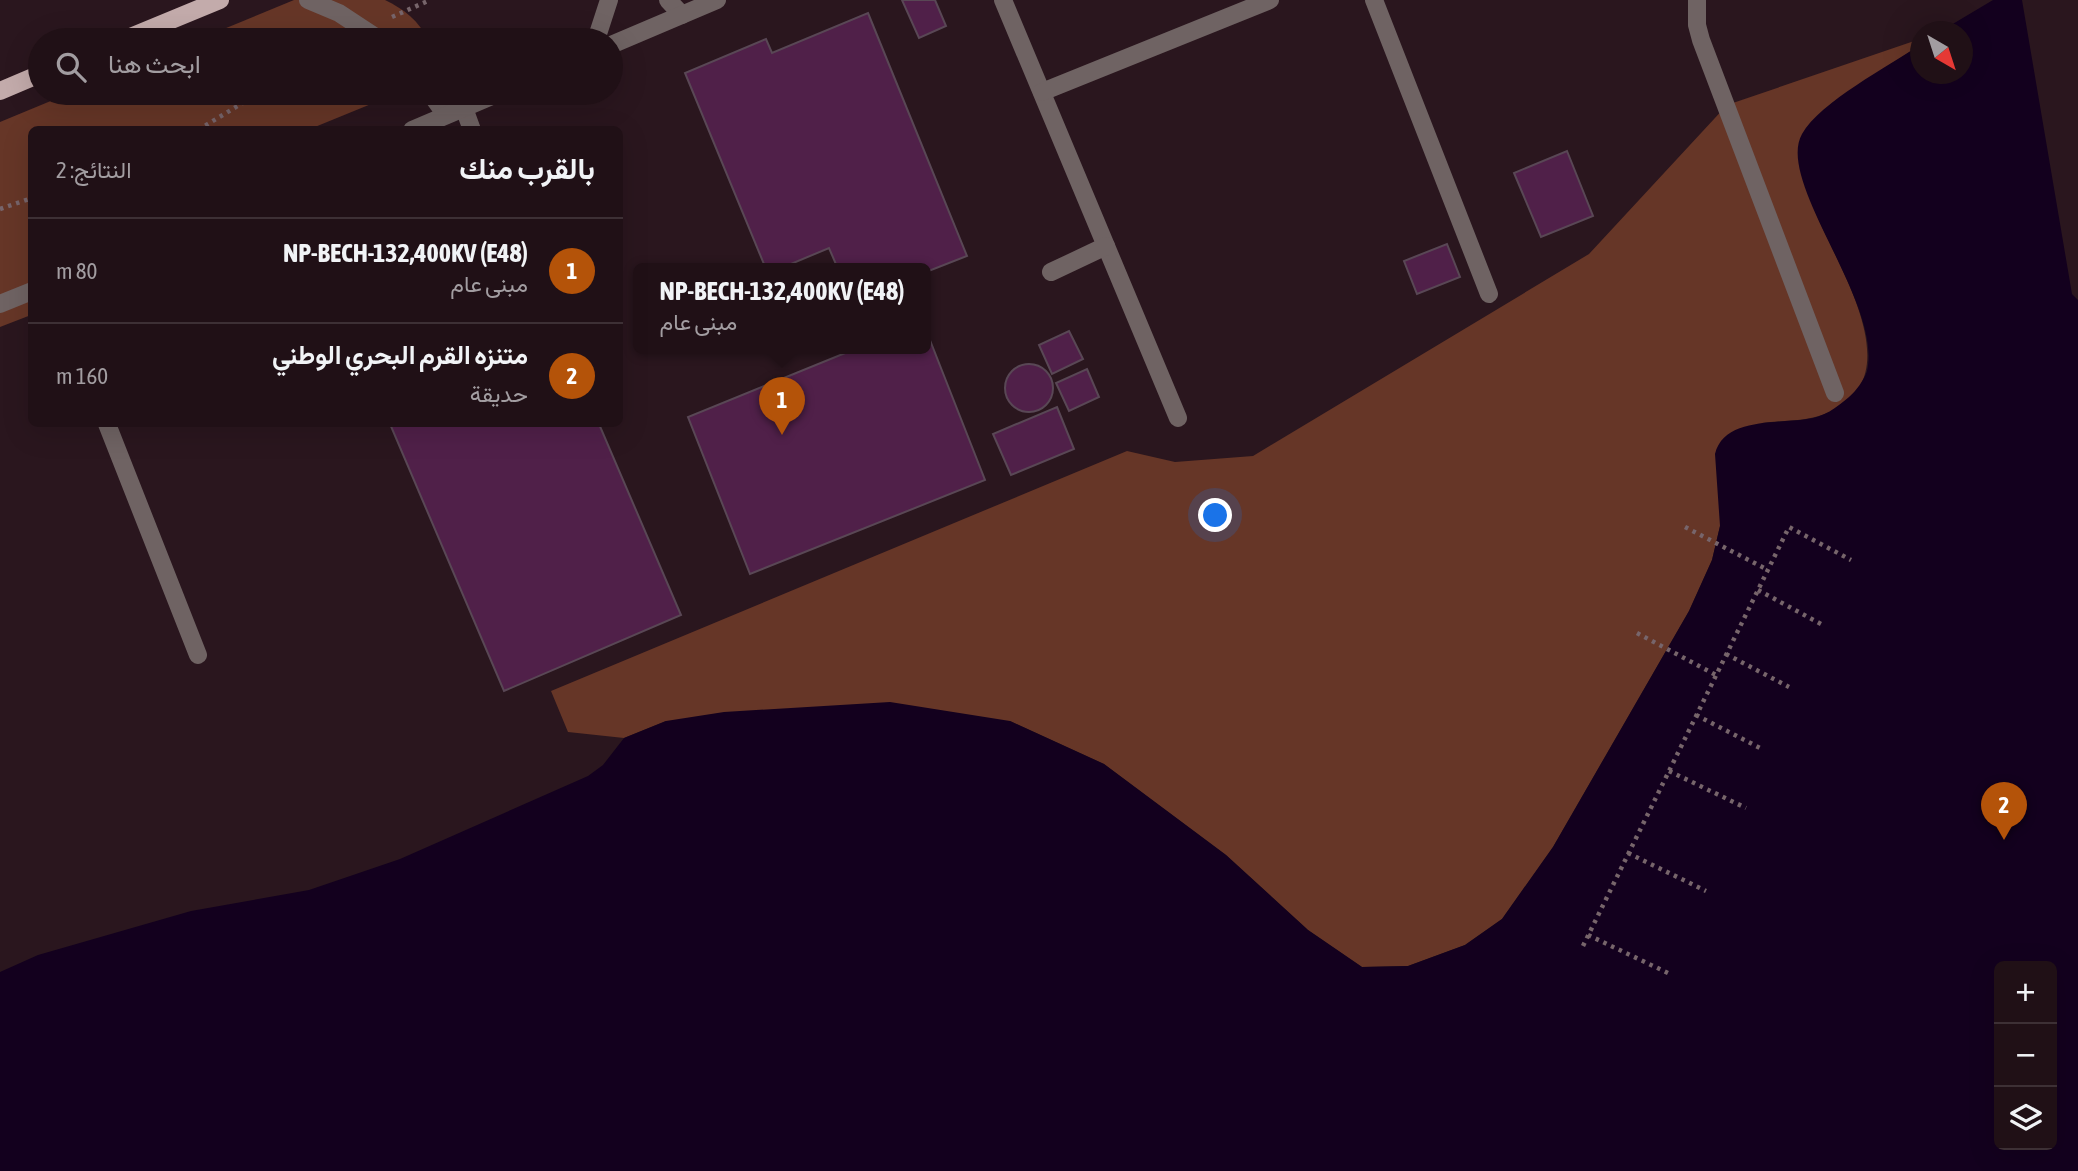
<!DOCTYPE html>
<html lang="ar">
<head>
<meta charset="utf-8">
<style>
	body { margin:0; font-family:"Asap Condensed",Vazirmatn,sans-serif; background:#28191f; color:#f1f3f6; direction:rtl }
	.controls { position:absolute; right:21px; bottom:21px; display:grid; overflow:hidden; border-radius:10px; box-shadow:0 7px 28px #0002 }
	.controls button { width:63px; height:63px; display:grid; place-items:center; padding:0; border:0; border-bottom:2px solid #3d3035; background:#201016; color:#f1f3f6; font:35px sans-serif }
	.compass { position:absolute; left:1910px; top:21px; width:63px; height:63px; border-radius:50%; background:#201016; box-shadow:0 7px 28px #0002; rotate:141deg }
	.you { position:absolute; left:1216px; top:516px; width:24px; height:24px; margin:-18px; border:5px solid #fff; border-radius:50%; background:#1a73e8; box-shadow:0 0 0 10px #1a73e833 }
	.badge { display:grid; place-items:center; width:46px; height:46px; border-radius:50%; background:#b45309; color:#fff; font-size:23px; font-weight:700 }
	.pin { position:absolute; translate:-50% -58px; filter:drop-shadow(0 2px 4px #0008) }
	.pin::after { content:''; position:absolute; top:37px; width:24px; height:21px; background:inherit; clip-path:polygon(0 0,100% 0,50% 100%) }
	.popup { position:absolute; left:633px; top:263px; width:298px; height:91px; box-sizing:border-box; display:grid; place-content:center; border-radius:10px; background:#201016; filter:drop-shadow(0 2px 5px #0005); font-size:23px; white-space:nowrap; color:#a29da1 }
	.popup b { font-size:26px; color:#f1f3f6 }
	.popup::after { content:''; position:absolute; left:50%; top:100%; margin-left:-14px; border:14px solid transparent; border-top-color:#201016 }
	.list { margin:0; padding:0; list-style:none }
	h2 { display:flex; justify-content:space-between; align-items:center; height:91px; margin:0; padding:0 28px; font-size:30px }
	h2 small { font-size:23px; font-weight:400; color:#a29da1 }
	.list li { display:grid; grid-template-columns:46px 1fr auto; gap:21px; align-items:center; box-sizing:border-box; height:105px; padding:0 28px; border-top:2px solid #3d3035 }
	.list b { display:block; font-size:26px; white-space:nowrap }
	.list p { margin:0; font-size:23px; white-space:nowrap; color:#a29da1 }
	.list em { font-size:23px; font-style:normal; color:#a29da1 }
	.icon { flex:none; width:38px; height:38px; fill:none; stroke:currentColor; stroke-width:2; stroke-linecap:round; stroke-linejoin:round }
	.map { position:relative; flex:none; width:2078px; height:1171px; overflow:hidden; direction:ltr }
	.search { position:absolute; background:#201016; box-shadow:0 7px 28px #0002; left:28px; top:28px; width:595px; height:77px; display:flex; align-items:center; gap:18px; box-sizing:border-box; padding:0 24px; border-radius:38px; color:#a29da1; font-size:26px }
	.panel { position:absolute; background:#201016; box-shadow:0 7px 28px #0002; left:28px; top:126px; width:595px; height:301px; border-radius:10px; direction:rtl }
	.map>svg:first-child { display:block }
	.green { fill:#663627 }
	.water { fill:#13001e; fill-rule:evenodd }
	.building { fill:#502049; stroke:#594755; stroke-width:2 }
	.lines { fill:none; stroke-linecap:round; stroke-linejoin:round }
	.path { stroke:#77656b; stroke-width:4.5; stroke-dasharray:3.5 5; stroke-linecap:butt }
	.lane { stroke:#6f6363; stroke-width:18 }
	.primary { stroke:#c3abab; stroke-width:18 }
</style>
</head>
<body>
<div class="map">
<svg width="2078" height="1171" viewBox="0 0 2078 1171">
	<rect width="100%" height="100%" fill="#2a161e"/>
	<!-- green -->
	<g class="green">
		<path d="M294,0h91c19,9 34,21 43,40h-231z"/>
		<path d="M1920,39v6l-88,58 -30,32c3,21 2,48 10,68 19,55 103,171 18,209 -22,10 -46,8 -68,11l-42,77v26l-8,34 -23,51 -136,236 -51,72 -37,26 -57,21 -46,1 -54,-37 -82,-75 -122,-91 -94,-43h-344l-42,17 -56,-6 -17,-41 576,-240 48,11 78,-6 336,-202 138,-149z"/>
		<polygon points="70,93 398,93 310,129 32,130 31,315 0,327 0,122"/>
	</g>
	<!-- water -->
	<path class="water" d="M1993,0h29l50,294 6,6v871h-2078v-199l38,-17 153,-44 118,-21 91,-31 188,-83 15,-11 21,-27 42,-17 58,-9 166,-10 120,19 94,43 122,91 82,75 54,37 46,-1 57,-21 37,-26 51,-72 136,-236 23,-51 8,-34 -5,-72c9,-37 63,-30 92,-35 17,-2 29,-11 42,-22 7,-6 15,-17 18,-26 16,-68 -92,-189 -65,-237 18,-32 87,-68 118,-89v29h42v-42l-21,-1zM1999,966h53v179h-53z"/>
	<!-- building -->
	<g class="building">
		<polygon points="902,0 935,0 946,26 919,38"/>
		<polygon points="868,13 967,256 926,272 926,269 838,269 829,248 779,269 766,269 685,73 766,39 772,53"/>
		<polygon points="1567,151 1593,216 1541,237 1514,173"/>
		<polygon points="1447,244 1460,277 1417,294 1404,261"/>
		<polygon points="926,330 985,480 750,574 688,417 855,349 926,349"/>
		<polygon points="1069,331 1083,359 1052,374 1039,345"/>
		<circle cx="1029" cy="388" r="24"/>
		<polygon points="1087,369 1099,397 1069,411 1056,383"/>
		<polygon points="1057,407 1074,449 1011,475 993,434"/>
		<polygon points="390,424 599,424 681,615 504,691"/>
	</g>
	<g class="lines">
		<!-- path -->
		<g class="path">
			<polyline points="392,17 430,0"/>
			<polyline points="198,130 259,93"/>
			<polyline points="0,209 32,198"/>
			<polyline points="1685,527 1768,570"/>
			<polyline points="1758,590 1821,624"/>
			<polyline points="1637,633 1716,675"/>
			<polyline points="1726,654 1789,687"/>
			<polyline points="1696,715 1760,748"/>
			<polyline points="1669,771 1746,808"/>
			<polyline points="1628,853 1706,891"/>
			<polyline points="1588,935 1668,973"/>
			<polyline points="1583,946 1789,527 1851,560"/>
		</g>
		<!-- lane -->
		<g class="lane">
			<polyline points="308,0 339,13 380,40"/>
			<polyline points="668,0 682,15"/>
			<polyline points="1003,0 1178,418"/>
			<polyline points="1374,0 1489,294"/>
			<polyline points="1697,0 1697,25 1701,40 1835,393"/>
			<polyline points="596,40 609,0"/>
			<polyline points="611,45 717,0"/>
			<polyline points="1042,92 1270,0"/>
			<polyline points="430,93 446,115"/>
			<polyline points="464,108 472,130"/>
			<polyline points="412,130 499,93"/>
			<polyline points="1051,272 1106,246"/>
			<polyline points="0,304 32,291"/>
			<polyline points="107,424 198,655"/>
		</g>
		<!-- primary -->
		<g class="primary">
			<polyline points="123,40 220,0"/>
			<polyline points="0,91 40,74"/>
		</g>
	</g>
</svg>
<div class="controls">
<button>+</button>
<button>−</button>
<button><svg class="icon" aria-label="layers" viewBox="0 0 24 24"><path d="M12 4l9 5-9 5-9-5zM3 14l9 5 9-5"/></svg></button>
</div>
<svg class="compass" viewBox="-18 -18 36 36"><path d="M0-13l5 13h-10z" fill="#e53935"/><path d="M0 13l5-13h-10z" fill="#a29da1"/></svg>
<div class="you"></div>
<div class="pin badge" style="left:782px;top:435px">1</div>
<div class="popup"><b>NP-BECH-132,400KV (E48)</b>مبنى عام</div>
<div class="pin badge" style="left:2004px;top:840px">2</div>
<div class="search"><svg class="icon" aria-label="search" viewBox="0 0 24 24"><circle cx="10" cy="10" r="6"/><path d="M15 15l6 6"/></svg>ابحث هنا</div>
<section class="panel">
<h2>بالقرب منك<small>النتائج: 2</small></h2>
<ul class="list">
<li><span class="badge">1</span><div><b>NP-BECH-132,400KV (E48)</b><p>مبنى عام</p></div><em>80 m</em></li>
<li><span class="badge">2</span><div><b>متنزه القرم البحري الوطني</b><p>حديقة</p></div><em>160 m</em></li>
</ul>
</section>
</div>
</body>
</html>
